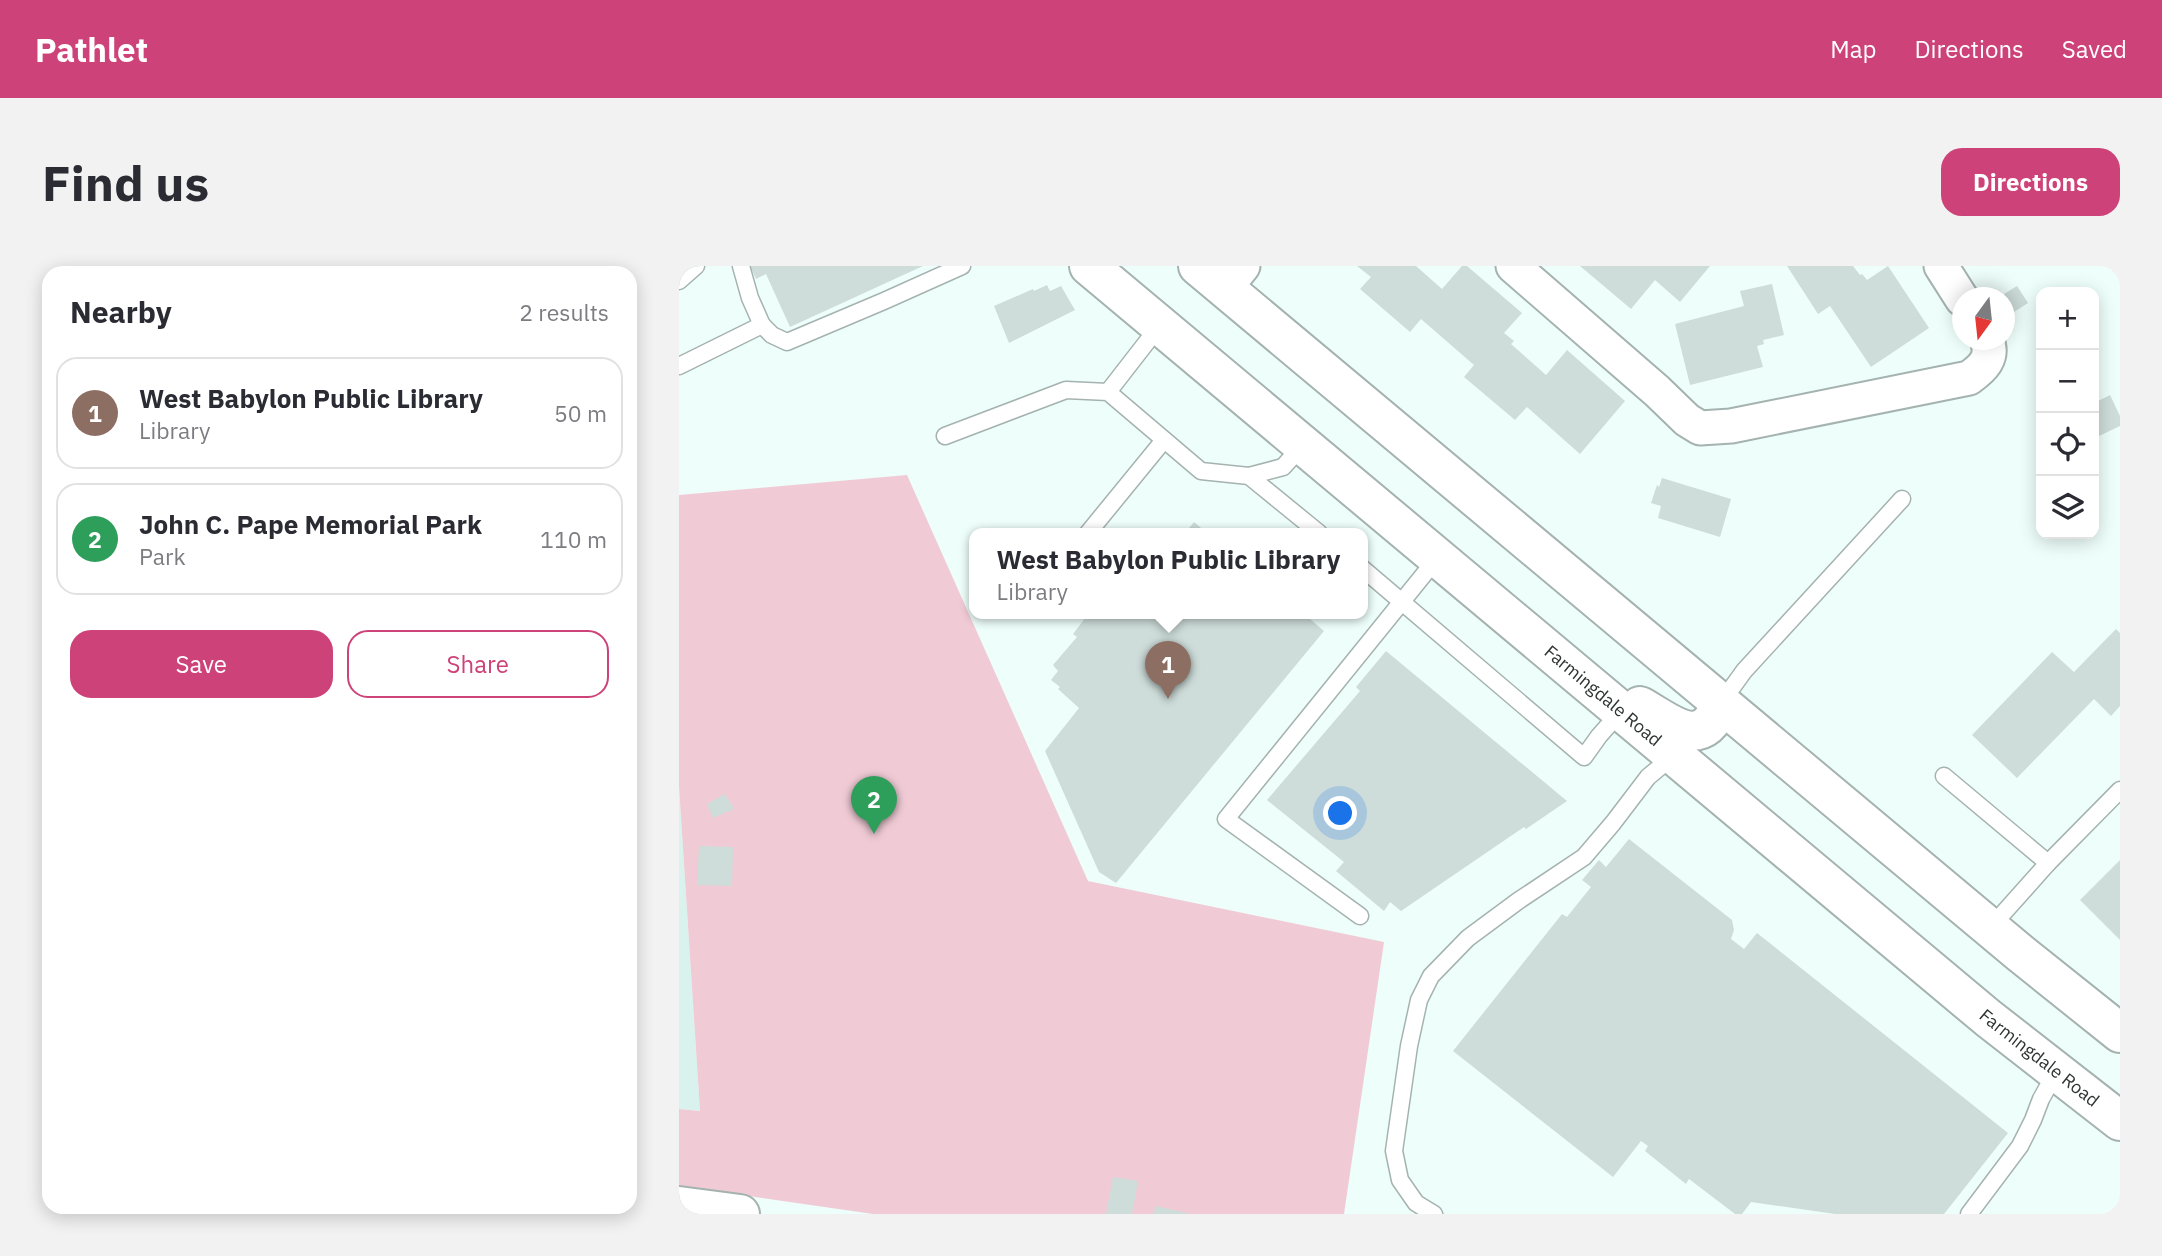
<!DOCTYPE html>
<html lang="en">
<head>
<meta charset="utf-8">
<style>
	body { margin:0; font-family:"IBM Plex Sans",sans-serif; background:#f2f2f3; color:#2b2b33 }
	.controls { position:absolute; right:21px; top:21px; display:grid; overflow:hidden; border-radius:14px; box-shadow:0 4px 18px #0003 }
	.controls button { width:63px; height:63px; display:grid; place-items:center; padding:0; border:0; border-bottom:2px solid #e1e1e2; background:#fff; color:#2b2b33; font:35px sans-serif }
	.compass { position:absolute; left:1273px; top:21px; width:63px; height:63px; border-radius:50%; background:#fff; box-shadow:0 4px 18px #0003; rotate:195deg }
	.you { position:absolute; left:662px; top:548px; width:24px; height:24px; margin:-18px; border:5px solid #fff; border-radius:50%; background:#1a73e8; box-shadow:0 0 0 10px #1a73e833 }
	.badge { display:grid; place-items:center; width:46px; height:46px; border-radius:50%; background:#cd4278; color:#fff; font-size:23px; font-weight:700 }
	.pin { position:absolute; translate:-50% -58px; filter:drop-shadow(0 2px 4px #0008) }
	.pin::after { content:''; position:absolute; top:37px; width:24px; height:21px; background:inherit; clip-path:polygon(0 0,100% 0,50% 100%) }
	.popup { position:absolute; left:290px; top:262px; width:399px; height:91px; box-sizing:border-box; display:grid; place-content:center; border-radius:14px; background:#fff; filter:drop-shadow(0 2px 5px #0005); font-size:23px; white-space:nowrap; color:#7c7c81 }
	.popup b { font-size:26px; color:#2b2b33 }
	.popup::after { content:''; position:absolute; left:50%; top:100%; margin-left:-14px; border:14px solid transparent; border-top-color:#fff }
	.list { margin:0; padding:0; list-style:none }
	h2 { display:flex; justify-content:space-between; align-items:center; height:91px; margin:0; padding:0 28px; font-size:30px }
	h2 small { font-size:23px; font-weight:400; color:#7c7c81 }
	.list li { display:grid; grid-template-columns:46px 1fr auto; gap:21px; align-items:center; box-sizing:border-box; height:112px; margin:0 14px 14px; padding:0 14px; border:2px solid #e1e1e2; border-radius:21px }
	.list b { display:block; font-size:26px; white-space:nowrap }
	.list p { margin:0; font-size:23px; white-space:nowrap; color:#7c7c81 }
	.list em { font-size:23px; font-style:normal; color:#7c7c81 }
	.actions { display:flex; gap:14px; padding:21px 28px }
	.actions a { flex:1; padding:16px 0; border:2px solid #cd4278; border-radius:21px; text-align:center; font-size:24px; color:#cd4278 }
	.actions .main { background:#cd4278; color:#fff }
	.icon { flex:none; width:38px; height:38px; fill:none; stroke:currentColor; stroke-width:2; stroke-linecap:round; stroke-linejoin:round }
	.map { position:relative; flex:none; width:1441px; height:948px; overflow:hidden; border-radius:21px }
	header { display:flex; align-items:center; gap:42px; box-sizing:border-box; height:98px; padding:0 35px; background:#cd4278; color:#fff }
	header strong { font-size:33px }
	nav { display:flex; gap:38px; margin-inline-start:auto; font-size:24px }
	.intro { display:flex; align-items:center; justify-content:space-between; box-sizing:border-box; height:168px; padding:0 42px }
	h1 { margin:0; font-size:49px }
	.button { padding:18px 32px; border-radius:21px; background:#cd4278; color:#fff; font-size:24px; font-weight:700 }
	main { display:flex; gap:42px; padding:0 42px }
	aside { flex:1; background:#fff; border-radius:21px; box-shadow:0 4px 18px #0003 }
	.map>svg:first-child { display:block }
	.built { fill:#daf2ed }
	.green { fill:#f0cbd5 }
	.building { fill:#ceddda }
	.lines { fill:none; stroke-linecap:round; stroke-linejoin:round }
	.service-casing { stroke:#a5b3b0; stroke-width:19 }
	.minor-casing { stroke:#a5b3b0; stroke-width:37 }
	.tertiary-casing { stroke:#a5b3b0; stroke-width:42 }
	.primary-casing { stroke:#a5b3b0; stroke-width:42 }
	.service { stroke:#fff; stroke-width:16 }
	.minor { stroke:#fff; stroke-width:33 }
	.tertiary { stroke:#fff; stroke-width:38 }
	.primary { stroke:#fff; stroke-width:38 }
	.labels { text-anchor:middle; stroke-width:6; stroke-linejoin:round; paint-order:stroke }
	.street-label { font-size:18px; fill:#2e3433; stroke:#fff }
</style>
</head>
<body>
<header>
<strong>Pathlet</strong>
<nav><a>Map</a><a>Directions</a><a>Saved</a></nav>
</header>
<div class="intro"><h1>Find us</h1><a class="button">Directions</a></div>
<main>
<aside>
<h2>Nearby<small>2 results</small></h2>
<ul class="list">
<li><span class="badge" style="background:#8d6e63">1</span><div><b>West Babylon Public Library</b><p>Library</p></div><em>50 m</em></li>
<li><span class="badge" style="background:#2e9e5b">2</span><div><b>John C. Pape Memorial Park</b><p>Park</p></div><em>110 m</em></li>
</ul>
<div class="actions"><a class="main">Save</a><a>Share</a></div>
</aside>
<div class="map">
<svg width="1441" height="948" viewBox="0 0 1441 948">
	<rect width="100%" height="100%" fill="#eefefa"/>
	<!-- built -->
	<polygon class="built" points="0,521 21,845 0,843"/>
	<!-- green -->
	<polygon class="green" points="228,209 409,615 705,676 665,948 194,948 0,920 0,843 21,845 0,521 0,229"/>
	<!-- building -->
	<g class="building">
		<polygon points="71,0 244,0 111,61 87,8 77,13"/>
		<polygon points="678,0 737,0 763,23 783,0 788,0 843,47 825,67 835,75 832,78 867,109 888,84 946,135 901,188 848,141 836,154 785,111 795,99 742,53 731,66 681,23 692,11"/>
		<polygon points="901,0 1031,0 1001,36 976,14 952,43"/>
		<polygon points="1108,0 1174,0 1181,9 1183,8 1188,14 1209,0 1250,62 1192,101 1151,40 1139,48"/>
		<polygon points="1093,18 1105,69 1084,74 1085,78 1078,80 1084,101 1011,119 996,58 1065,40 1061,25"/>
		<polygon points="368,19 371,25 382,20 396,44 330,77 315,40 354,23 355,25"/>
		<polygon points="1338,20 1349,37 1335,46 1325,28"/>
		<polygon points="1431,129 1441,150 1441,160 1420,170 1415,160 1415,137"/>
		<polygon points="983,212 1052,233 1041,271 979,252 982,240 972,237 978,219 980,221"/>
		<polygon points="515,256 528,267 506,267"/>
		<polygon points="410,347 624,347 645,365 437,617 420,606 366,485 400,442 379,423 381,421 372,414 379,405 374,399 398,371 394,368"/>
		<polygon points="1437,363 1441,367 1441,440 1432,450 1415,433 1338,512 1293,469 1373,386 1395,406"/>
		<polygon points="707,385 888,535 847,563 845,561 722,645 711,636 705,645 657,605 665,596 588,534 681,425 677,421"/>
		<polygon points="46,528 55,543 34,552 28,538"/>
		<polygon points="950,573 1053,654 1055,664 1052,673 1065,683 1078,667 1329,867 1265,948 1156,948 1072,936 1063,948 1056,948 1010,913 1007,918 966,885 969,880 962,875 934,911 774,785 883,648 888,651 912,621 903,614 920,594 927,601"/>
		<polygon points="20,580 54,581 53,620 18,619"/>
		<polygon points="1441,594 1441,674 1401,634"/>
		<polygon points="434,911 459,915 453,948 427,948"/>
		<polygon points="476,940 508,947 508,948 475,948"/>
	</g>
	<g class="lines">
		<defs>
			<g id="service">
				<polyline points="62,0 71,32 83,59"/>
				<polyline points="0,15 17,0"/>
				<polyline points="0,100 83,59 93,69 108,76 205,35 283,0"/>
				<polyline points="429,126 481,59"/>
				<polyline points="266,170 387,124 429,126 522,205 570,210 640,267"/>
				<polyline points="570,210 604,201 624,179"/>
				<polyline points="409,267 485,174"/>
				<polyline points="683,302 905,491 920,470 943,444"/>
				<polyline points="1042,437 1065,405 1223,233"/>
				<polyline points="1265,510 1369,597"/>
				<polyline points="681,650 547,553 759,291"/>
				<polyline points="1311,662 1369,597 1441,524"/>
				<polyline points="755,948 737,937 721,914 715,885 730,780 740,734 752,710 789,672 839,635 905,591 934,557 969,511 994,490"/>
				<polyline points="1290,948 1341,880 1354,854 1362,833 1377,806"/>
			</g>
			<g id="minor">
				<path d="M834,0l144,125 30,29 13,8 31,-2 238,-48c14,-10 25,-20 18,-38"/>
				<polyline points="1262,0 1283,33"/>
				<polyline points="546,22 564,0"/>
			</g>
			<polyline id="tertiary" points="0,940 61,948"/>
			<g id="primary">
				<path id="s1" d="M410,0l899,752 132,103"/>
				<polyline points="519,0 1341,687 1441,767"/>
				<path d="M961,440c32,18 62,47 81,-3"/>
			</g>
		</defs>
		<!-- service casing -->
		<use href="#service" class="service-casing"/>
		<!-- minor casing -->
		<use href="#minor" class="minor-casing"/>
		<!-- tertiary casing -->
		<use href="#tertiary" class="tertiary-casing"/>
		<!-- primary casing -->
		<use href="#primary" class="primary-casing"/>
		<!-- service -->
		<use href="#service" class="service"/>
		<!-- minor -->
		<use href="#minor" class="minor"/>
		<!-- tertiary -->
		<use href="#tertiary" class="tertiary"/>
		<!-- primary -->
		<use href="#primary" class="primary"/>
	</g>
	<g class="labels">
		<!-- street labels -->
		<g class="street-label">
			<text dy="6" stroke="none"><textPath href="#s1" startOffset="670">Farmingdale Road</textPath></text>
			<text dy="6" stroke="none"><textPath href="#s1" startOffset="1237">Farmingdale Road</textPath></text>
		</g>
	</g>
</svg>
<div class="controls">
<button>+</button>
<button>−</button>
<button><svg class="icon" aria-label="locate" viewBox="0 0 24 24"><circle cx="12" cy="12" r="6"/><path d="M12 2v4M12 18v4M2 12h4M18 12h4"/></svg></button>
<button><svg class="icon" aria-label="layers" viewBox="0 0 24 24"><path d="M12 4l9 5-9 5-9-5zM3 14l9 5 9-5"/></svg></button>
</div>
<svg class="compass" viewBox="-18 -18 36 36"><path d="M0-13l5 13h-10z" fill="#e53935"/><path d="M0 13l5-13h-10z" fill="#7c7c81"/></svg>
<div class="you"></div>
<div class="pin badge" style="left:489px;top:433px;background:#8d6e63">1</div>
<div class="popup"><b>West Babylon Public Library</b>Library</div>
<div class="pin badge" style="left:195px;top:568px;background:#2e9e5b">2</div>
</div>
</main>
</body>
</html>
